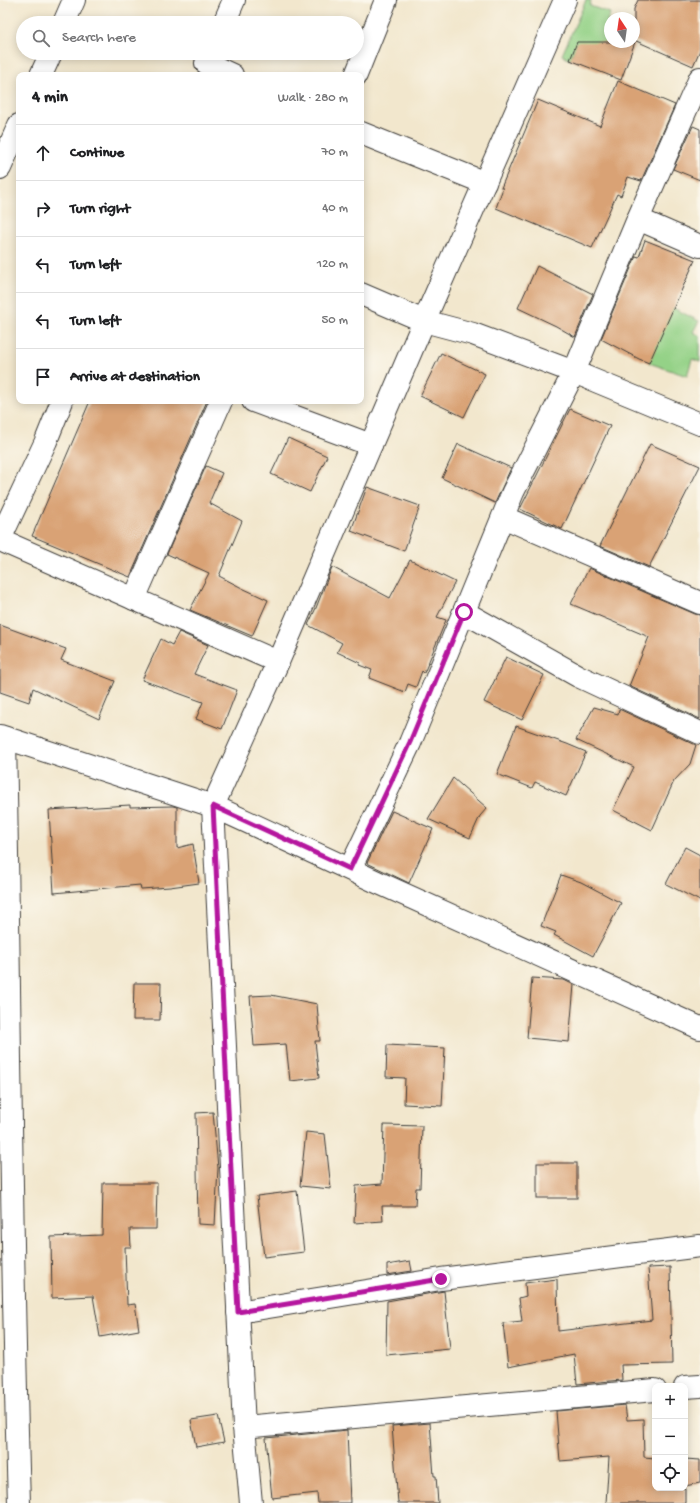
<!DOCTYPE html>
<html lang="en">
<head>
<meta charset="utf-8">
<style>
	body { margin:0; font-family:"Gochi Hand",sans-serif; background:#f2f2f2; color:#202124 }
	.controls { position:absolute; right:12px; bottom:12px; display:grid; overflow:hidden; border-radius:8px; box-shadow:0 2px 10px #0003 }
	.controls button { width:36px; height:36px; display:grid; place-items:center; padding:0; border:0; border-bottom:1px solid #e0e0e0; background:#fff; color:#202124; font:20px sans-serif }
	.compass { position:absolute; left:604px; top:12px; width:36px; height:36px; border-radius:50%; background:#fff; box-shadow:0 2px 10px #0003; rotate:347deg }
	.stop { position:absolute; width:12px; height:12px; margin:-9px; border:3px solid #b5179e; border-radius:50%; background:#fff }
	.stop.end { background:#b5179e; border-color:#fff; box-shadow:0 1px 4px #0008 }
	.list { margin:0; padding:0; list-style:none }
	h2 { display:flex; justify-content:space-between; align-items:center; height:52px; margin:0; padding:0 16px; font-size:17px }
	h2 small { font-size:13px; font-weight:400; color:#757577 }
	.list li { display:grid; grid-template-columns:26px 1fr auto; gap:12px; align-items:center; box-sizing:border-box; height:56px; padding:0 16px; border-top:1px solid #e0e0e0 }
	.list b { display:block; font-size:15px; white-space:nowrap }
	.list em { font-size:13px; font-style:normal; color:#757577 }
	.icon { flex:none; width:22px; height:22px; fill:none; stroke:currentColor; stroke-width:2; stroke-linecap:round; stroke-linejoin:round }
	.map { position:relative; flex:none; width:700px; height:1503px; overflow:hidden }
	.search { position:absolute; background:#fff; box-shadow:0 2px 10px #0003; left:16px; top:16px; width:348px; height:44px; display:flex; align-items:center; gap:10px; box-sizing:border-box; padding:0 14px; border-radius:22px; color:#757577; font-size:15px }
	.panel { position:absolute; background:#fff; box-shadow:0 2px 10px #0003; left:16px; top:72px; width:348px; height:332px; border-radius:8px }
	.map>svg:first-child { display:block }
	.green { fill:#94d287; stroke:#587752 }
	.building { fill:#d9a275 }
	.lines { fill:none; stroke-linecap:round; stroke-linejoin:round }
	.street-casing { stroke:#3c3a37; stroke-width:24 }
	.street { stroke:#fff; stroke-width:22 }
	.route { stroke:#b5179e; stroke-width:5 }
</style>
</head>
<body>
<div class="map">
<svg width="700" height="1503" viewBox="0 0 700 1503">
	<rect width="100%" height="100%" fill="#fbf7ec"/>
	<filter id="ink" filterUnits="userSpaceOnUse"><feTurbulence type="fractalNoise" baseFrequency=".025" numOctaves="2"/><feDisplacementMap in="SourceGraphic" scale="8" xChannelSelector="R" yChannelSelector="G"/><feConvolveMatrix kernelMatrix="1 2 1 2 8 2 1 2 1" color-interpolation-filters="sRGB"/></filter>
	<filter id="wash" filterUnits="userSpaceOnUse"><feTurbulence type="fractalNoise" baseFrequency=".012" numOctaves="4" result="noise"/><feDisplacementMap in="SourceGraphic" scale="16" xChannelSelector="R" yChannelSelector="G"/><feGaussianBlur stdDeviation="0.9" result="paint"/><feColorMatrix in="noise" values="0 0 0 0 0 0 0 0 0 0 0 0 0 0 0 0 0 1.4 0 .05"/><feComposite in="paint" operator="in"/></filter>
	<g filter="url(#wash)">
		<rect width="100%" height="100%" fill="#f2e7cd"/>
		<!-- green -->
		<g class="green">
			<polygon points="586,0 591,0 590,6 610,13 607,22 610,23 610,42 576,45 570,60 562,55"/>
			<polygon points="671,307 699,321 693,332 700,336 700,362 692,359 687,376 649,363"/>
		</g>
		<g id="blocks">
			<!-- building -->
			<g class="building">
				<polygon points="638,0 700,0 700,50 693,66 634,40 634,9"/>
				<polygon points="577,42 635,42 621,80 570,60"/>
				<polygon points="618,81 675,105 641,181 628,177 621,196 617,194 592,248 496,208 503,188 501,188 538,100 600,126"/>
				<polygon points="693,126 700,129 700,180 673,169"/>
				<polygon points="645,240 695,260 649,363 639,359 601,339 636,256 639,257"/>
				<polygon points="537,266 593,294 575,337 556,326 518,308"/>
				<polygon points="441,353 485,374 464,417 420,396"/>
				<polygon points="90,401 207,401 130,577 32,536"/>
				<polygon points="570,409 610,426 562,529 520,509"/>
				<polygon points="288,438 327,456 310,492 271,474"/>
				<polygon points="458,444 511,468 495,503 442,478"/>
				<polygon points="650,444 700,466 649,567 600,546"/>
				<polygon points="206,466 222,473 209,503 242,521 219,576 242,588 268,600 252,636 190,610 209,573 167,554"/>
				<polygon points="367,487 420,506 404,551 351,531"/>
				<polygon points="410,560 455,582 437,617 446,620 424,673 422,671 416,687 408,684 405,692 369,678 372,670 359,665 360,663 337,652 342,643 308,625 316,608 332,567 390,598"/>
				<polygon points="589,568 695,614 700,615 700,719 629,686 649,637 571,604"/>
				<polygon points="0,625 66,649 61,660 115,681 99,719 33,688 29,702 0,692"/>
				<polygon points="179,632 208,645 194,674 237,690 222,729 196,719 203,702 142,680 161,639 172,645"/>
				<polygon points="506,657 544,675 522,720 484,702"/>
				<polygon points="594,707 618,714 619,709 696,745 690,764 674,781 652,830 613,810 634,767 576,740"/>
				<polygon points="516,726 567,744 586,752 566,796 535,782 532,788 497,774"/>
				<polygon points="453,778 487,808 480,816 470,838 428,819"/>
				<polygon points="130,805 130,807 173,806 177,807 177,848 193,844 199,883 170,887 141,889 140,885 54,893 49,810"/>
				<polygon points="392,811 433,829 409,883 367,863"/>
				<polygon points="685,847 700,855 700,901 666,884"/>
				<polygon points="561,875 581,882 621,903 593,956 554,935 556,932 541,926"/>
				<polygon points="532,978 564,980 574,985 569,1042 527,1038"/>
				<polygon points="134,983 161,983 160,1020 133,1020"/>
				<polygon points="271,995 317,1004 320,1041 315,1041 319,1078 290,1081 286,1044 254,1046 250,996"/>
				<polygon points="387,1045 445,1048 442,1106 404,1104 405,1078 386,1077"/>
				<polygon points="213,1112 218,1168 215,1225 198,1224 196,1113"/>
				<polygon points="384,1125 422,1126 420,1188 416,1188 415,1206 382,1206 383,1221 354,1223 356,1186 382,1184"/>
				<polygon points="306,1132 325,1134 331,1189 300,1186"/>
				<rect x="537" y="1163" width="40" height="35"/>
				<polygon points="103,1183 157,1183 156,1229 130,1229 131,1247 125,1247 127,1305 135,1304 139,1330 100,1337 93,1296 52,1298 51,1237 102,1235"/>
				<polygon points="297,1191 304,1252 264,1257 257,1196"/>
				<polygon points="410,1261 412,1271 387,1275 387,1265"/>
				<polygon points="670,1267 672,1364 621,1365 622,1380 577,1384 574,1354 508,1367 503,1323 522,1321 519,1298 526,1296 525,1283 557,1279 558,1331 652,1320 648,1268"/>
				<polygon points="444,1291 450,1349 386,1355 387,1301"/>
				<polygon points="625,1405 627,1420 643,1419 644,1457 655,1458 655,1488 685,1488 685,1459 700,1460 700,1483 685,1486 685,1503 606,1503 609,1457 560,1461 556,1411"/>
				<polygon points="218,1416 224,1442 196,1447 191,1420"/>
				<polygon points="430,1423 434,1476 436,1476 438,1503 398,1503 392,1426"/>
				<polygon points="347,1430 350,1503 318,1503 317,1493 272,1498 266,1438"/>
			</g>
		</g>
	</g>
	<g filter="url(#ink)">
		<use href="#blocks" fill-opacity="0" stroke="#3c3a37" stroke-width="1"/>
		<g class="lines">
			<defs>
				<g id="street">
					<polyline points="64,23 74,0"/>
					<polyline points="224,23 234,0"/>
					<polyline points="206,63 232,75"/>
					<polyline points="41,75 51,53"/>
					<polyline points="356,75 386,0"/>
					<polyline points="361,133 485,183"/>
					<polyline points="0,168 19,125"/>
					<polyline points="638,219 700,246"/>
					<polyline points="361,294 424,321 473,334 574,372 700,424"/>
					<polyline points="253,401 371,445"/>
					<polyline points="503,517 700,603"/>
					<polyline points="0,539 46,441 62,401"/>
					<polyline points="0,540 278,662"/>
					<polyline points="134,599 221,401"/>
					<polyline points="464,612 578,676 700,733"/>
					<polyline points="0,736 213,806 278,662 424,321 565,0"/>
					<path d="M5,738c5,255 6,510 14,765"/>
					<polyline points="350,869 410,743 513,492 574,372 638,219 700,78"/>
					<polyline points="238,1312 441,1279 700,1246"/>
					<polyline points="685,1387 700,1386"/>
					<polyline points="244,1427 655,1390"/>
					<polyline points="251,1503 244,1427 213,806 377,882 700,1028"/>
				</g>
			</defs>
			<!-- street casing -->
			<use href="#street" class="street-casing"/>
			<!-- street -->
			<use href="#street" class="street"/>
		</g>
	</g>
	<g class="lines" filter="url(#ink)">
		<!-- route -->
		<polyline class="route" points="441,1279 238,1312 213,806 350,869 410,742 464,612"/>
	</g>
</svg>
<div class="controls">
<button>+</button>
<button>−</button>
<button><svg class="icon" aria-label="locate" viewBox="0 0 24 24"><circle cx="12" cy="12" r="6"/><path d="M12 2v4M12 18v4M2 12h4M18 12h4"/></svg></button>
</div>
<svg class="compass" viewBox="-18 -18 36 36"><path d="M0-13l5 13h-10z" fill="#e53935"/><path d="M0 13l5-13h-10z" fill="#757577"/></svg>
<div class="stop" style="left:464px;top:612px"></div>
<div class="stop end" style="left:441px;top:1279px"></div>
<div class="search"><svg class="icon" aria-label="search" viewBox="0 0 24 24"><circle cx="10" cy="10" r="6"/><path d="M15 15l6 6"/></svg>Search here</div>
<section class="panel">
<h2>4 min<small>Walk · 280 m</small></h2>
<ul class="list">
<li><svg class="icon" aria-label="ahead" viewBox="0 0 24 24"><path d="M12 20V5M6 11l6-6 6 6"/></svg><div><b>Continue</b></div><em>70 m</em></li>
<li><svg class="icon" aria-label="right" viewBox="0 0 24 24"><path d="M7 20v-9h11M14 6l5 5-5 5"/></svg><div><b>Turn right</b></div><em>40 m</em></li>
<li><svg class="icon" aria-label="left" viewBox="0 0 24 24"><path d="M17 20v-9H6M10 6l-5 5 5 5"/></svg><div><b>Turn left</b></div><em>120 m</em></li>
<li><svg class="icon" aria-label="left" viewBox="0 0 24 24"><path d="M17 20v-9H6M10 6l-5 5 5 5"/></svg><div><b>Turn left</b></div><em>50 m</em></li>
<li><svg class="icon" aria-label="arrive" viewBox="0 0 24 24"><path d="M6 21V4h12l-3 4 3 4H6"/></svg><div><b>Arrive at destination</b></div></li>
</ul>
</section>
</div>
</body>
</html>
